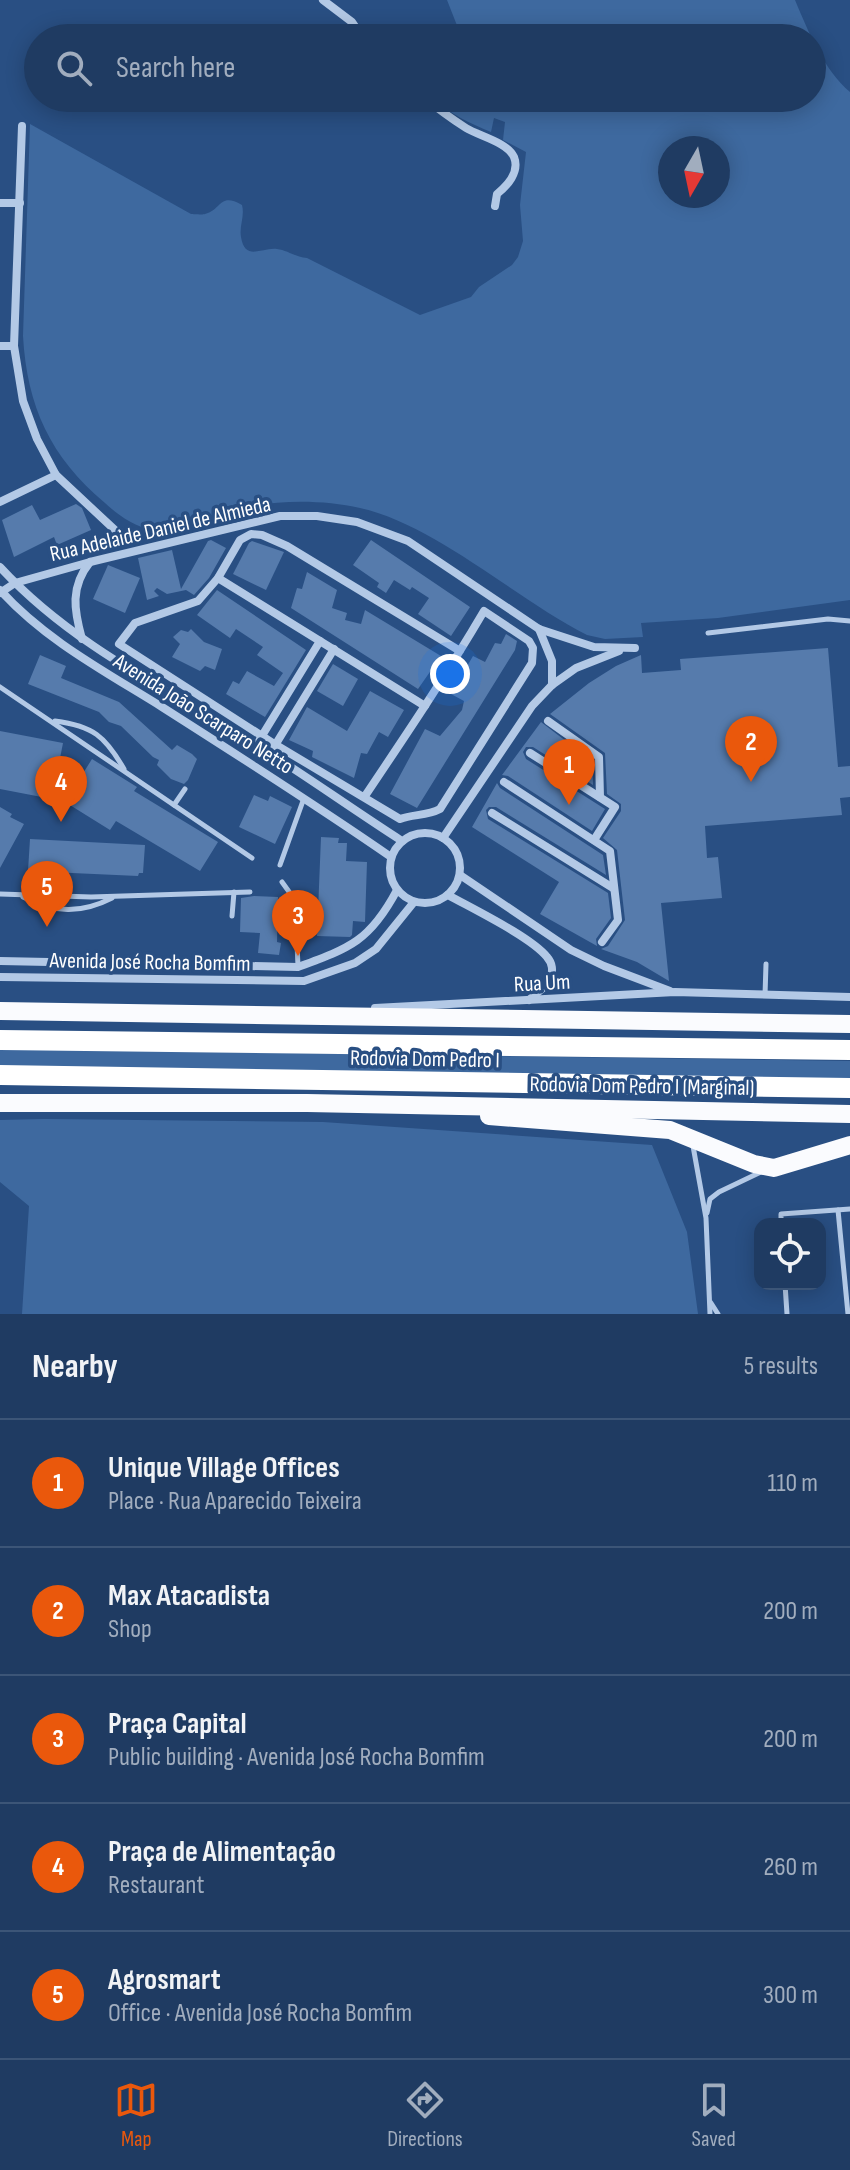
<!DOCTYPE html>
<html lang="en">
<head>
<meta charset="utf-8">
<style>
	body { margin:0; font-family:"Sofia Sans Condensed",sans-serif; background:#2c466b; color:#f1f3f6 }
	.controls { position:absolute; right:24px; bottom:24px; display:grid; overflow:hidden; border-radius:16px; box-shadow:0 4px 20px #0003 }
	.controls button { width:72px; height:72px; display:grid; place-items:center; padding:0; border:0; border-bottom:2px solid #3c5577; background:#1f3b62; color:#f1f3f6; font:40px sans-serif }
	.compass { position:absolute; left:658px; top:136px; width:72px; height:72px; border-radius:50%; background:#1f3b62; box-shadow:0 4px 20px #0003; rotate:189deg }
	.you { position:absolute; left:450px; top:674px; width:28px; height:28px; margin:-20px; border:6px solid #fff; border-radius:50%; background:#1a73e8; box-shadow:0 0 0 12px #1a73e833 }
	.badge { display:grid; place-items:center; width:52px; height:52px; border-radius:50%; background:#ea580c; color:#fff; font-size:26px; font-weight:700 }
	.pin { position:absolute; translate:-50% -66px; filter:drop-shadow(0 2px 4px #0008) }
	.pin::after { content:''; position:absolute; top:42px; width:28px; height:24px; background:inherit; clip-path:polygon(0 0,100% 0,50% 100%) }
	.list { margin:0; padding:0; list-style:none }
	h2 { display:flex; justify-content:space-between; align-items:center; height:104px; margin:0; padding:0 32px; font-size:34px }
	h2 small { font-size:26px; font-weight:400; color:#a1adbe }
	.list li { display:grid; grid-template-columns:52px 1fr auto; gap:24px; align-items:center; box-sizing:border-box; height:128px; padding:0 32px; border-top:2px solid #3c5577 }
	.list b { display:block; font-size:30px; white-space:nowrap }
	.list p { margin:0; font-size:26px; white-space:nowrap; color:#a1adbe }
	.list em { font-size:26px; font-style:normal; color:#a1adbe }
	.icon { flex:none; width:44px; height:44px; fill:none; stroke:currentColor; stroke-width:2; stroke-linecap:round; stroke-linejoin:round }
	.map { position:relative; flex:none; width:850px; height:1314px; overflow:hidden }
	.search { position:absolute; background:#1f3b62; box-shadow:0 4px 20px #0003; left:24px; right:24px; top:24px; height:88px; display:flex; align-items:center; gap:20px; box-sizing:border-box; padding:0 28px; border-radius:44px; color:#a1adbe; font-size:30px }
	.sheet { height:744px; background:#1f3b62 }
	nav { display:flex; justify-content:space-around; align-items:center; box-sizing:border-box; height:112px; border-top:2px solid #3c5577; background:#1f3b62; font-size:22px; color:#a1adbe }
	nav a { display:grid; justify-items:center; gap:4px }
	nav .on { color:#ea580c }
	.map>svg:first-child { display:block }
	.green { fill:#3e699f; fill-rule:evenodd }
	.building { fill:#567bac }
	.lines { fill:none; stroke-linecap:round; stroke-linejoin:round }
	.service { stroke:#b3c9e6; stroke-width:5 }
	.minor { stroke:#b3c9e6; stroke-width:8 }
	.trunk { stroke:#fafbfe; stroke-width:18 }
	.motorway { stroke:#fff; stroke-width:20 }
	.labels { text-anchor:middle; stroke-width:7; stroke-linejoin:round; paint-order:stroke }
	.street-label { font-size:22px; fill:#fff; stroke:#294f83 }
</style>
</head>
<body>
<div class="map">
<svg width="850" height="1314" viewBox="0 0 850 1314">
	<rect width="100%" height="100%" fill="#294f83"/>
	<!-- green -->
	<g class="green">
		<path d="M447,0h348c13,31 29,70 55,92v508l-132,18 -77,5 2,14 -38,2 -18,-4c-71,-36 -151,-110 -227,-127 -39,-9 -86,-8 -126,1 -19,4 -66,22 -82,20 -17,-1 -35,-15 -47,-26 -55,-46 -78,-97 -82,-167l7,-212 161,90c2,0 12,1 14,0 17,-4 14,-22 37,-9 3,11 -3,21 -1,32 4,25 21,10 36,12 10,1 18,8 30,9l113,57 51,-18 8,-10 33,-22 6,-8 5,-16 -3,-36 6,-53 -23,-12 2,-18 -11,-4 -3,14c-21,-9 -41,-17 -57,-34h378v-60h-358l4,-10zM670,148h48v48h-48z"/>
		<polygon points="0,1049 850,1061 850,1080 0,1068"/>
		<polygon points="44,1119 323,1122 652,1145 687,1232 698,1314 22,1314 29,1206 0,1182 0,1120"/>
	</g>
	<!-- building -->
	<g class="building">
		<polygon points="76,504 82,508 91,530 57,545 54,537 14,557 2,520 32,505 40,520"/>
		<polygon points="211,540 226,548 209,578 194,595 186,590 167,594 157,588 154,591 159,596 147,600 138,558 172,550 181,589 208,541"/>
		<polygon points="371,540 470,607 451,636 418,614 429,598 412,587 410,590 394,580 386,593 377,587 379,583 353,565"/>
		<polygon points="252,541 284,552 266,590 233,574 249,543"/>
		<polygon points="108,565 140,578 125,613 93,599"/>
		<polygon points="307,572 337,590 332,608 347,613 345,620 361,624 365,610 441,656 418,689 291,608 297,588 302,589"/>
		<polygon points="217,590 306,650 265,717 226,694 233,681 239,684 247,671 274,686 283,673 257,655 263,647 236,629 230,638 197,615"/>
		<polygon points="191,629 204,642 222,649 215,670 205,666 200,671 172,657 180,644 173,637 181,630 188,632"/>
		<polygon points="506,634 517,641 515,650 417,808 390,794 425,729 440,736 462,710 464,701 451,694 473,656 485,662 495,643 501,644"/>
		<polygon points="828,648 838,767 850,766 850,797 840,798 842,815 705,826 707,858 718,857 722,898 661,903 669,981 637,962 601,949 608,946 625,920 617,850 603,838 621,811 621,804 607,794 605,753 550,714 589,683 616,666 641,655 642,673 681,670 680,659"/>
		<polygon points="40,655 66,666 61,678 119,702 172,750 177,745 192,754 197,759 188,780 184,784 171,779 157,765 159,760 153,757 121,726 109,722 99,712 28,684"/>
		<polygon points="333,664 358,679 343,706 317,691"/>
		<polygon points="370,691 404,710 388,737 379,732 367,754 361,753 354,778 312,757 313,751 289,740 307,707 347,731"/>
		<polygon points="541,722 592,761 593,785 533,747 526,747 523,752 526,759 605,809 592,831 508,776 502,775"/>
		<polygon points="0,731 63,743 52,799 0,789"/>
		<polygon points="92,759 137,787 134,791 218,842 200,871 116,821 110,830 65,802"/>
		<polygon points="497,783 500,788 603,855 606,875 496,807 489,807 486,810 488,819 608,893 611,918 596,939 597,946 540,914 559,882 472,827"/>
		<polygon points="254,795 268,801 270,796 292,807 275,844 239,827"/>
		<polygon points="0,807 12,814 10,817 24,824 0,868"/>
		<polygon points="321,837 339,838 338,843 347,843 346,861 367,862 365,922 353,921 352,935 350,937 317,936"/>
		<polygon points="30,839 145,845 143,873 139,873 138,876 28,871"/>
		<polygon points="254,896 278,897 277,942 281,943 279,955 258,953 260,933 240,932 241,898"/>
	</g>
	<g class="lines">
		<!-- service -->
		<g class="service">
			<polyline points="708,633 828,619 850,621"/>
			<polyline points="0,687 252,858"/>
			<path d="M55,721c38,5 50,15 69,48"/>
			<polyline points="174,805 185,789"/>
			<polyline points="280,865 304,798"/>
			<polyline points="282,882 295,900 298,966"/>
			<polyline points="0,894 91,897 250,892"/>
			<path d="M23,897c31,16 58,17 89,1"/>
			<polyline points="232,916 234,892"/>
			<polyline points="765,995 766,964"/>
			<polyline points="693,1146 706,1218 710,1314"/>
			<polyline points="838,1210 848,1314"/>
			<polyline points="707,1213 710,1199 719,1192 763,1171"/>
			<polyline points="781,1224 781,1214 850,1209"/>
			<polyline points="785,1284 787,1314"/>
			<polyline points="711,1303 718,1314"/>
		</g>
		<!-- minor -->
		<g class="minor">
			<polyline points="323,0 352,22 363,38"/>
			<path d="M425,98c13,11 27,21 41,30 13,8 41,14 48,29 6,15 -7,29 -17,37l-2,12"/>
			<polyline points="22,126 14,346 23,401 37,439 56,475 116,531"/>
			<polyline points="0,203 20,203"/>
			<polyline points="0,346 14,346"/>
			<polyline points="0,502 56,475"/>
			<path d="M0,567c68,74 159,119 244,170 54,33 105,70 158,104"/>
			<polyline points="218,578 425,706"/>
			<path d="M0,590c45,50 106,82 162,117 77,49 154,98 229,150"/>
			<polyline points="0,593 15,583 90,562 280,516 317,516 357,522 408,541 539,629 594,647 635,648"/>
			<polyline points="539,629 552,661 552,685"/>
			<path d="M82,639c-8,-29 -12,-52 8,-77"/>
			<polyline points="548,721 599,757 600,797"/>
			<polyline points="260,739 320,641"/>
			<polyline points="274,747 334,649"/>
			<polyline points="530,753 615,807 594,840"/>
			<polyline points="504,782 610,851 618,920 602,942"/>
			<path d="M365,796c41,-61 82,-122 119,-185l45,30 4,7 -1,15 -92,146c-13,7 -27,5 -40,10l-124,-74 -157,-101 16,-21 63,-22 20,-23 22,-38 11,-6 11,1 25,11 173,105"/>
			<polyline points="492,813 613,888"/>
			<circle cx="425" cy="868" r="35"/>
			<polyline points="443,838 532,706 552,685 576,668 619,651"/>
			<polyline points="460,875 571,950 604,966 670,991"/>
			<path d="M448,895c25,14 83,42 99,62 7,8 5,15 4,24l-22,19"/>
			<path d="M0,961l298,6c52,-19 72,-26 99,-77"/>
			<polyline points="0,977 304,981 355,963 376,949 414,902"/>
			<polyline points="375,1008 675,992 850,997"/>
		</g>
		<!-- trunk -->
		<g class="trunk">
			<polyline points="0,1011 850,1024"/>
			<polyline points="0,1103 307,1103 850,1114"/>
			<polyline points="489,1116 670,1130 754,1164 774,1168 850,1145"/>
		</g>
		<!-- motorway -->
		<g class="motorway">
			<polyline points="0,1040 850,1050"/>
			<polyline points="0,1075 850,1088"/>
		</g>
	</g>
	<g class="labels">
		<!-- street labels -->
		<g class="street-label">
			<text transform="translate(160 528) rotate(-13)" y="8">Rua Adelaide Daniel de Almieda</text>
			<text transform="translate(204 713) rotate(32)" y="8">Avenida João Scarparo Netto</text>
			<text transform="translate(150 961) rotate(1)" y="8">Avenida José Rocha Bomfim</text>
			<text transform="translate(542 982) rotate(-3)" y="8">Rua Um</text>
			<text transform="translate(425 1058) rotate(1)" y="8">Rodovia Dom Pedro I</text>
			<text transform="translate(642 1085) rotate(1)" y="8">Rodovia Dom Pedro I (Marginal)</text>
		</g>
	</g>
</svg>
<div class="controls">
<button><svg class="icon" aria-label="locate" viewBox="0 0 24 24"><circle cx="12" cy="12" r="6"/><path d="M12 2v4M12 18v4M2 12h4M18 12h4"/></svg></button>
</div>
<svg class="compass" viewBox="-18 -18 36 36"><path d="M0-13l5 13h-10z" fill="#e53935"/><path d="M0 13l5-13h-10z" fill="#a1adbe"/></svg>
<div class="you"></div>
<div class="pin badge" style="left:569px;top:805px">1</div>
<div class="pin badge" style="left:751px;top:782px">2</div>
<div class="pin badge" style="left:298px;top:956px">3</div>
<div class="pin badge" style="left:61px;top:822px">4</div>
<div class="pin badge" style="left:47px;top:927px">5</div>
<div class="search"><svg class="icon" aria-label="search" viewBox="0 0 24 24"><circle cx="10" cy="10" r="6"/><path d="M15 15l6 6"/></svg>Search here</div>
</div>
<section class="sheet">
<h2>Nearby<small>5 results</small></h2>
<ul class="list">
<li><span class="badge">1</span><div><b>Unique Village Offices</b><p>Place · Rua Aparecido Teixeira</p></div><em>110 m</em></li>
<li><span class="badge">2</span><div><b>Max Atacadista</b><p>Shop</p></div><em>200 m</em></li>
<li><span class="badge">3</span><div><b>Praça Capital</b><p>Public building · Avenida José Rocha Bomfim</p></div><em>200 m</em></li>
<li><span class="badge">4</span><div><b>Praça de Alimentação</b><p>Restaurant</p></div><em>260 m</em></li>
<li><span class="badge">5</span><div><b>Agrosmart</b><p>Office · Avenida José Rocha Bomfim</p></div><em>300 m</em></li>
</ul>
</section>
<nav>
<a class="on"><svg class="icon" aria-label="map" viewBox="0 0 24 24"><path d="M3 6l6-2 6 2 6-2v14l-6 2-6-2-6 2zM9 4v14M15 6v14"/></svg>Map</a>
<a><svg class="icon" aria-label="directions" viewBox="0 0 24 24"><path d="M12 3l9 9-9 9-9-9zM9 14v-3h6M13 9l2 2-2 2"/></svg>Directions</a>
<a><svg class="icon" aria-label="saved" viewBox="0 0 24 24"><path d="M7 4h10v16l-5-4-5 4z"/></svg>Saved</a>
</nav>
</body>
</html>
